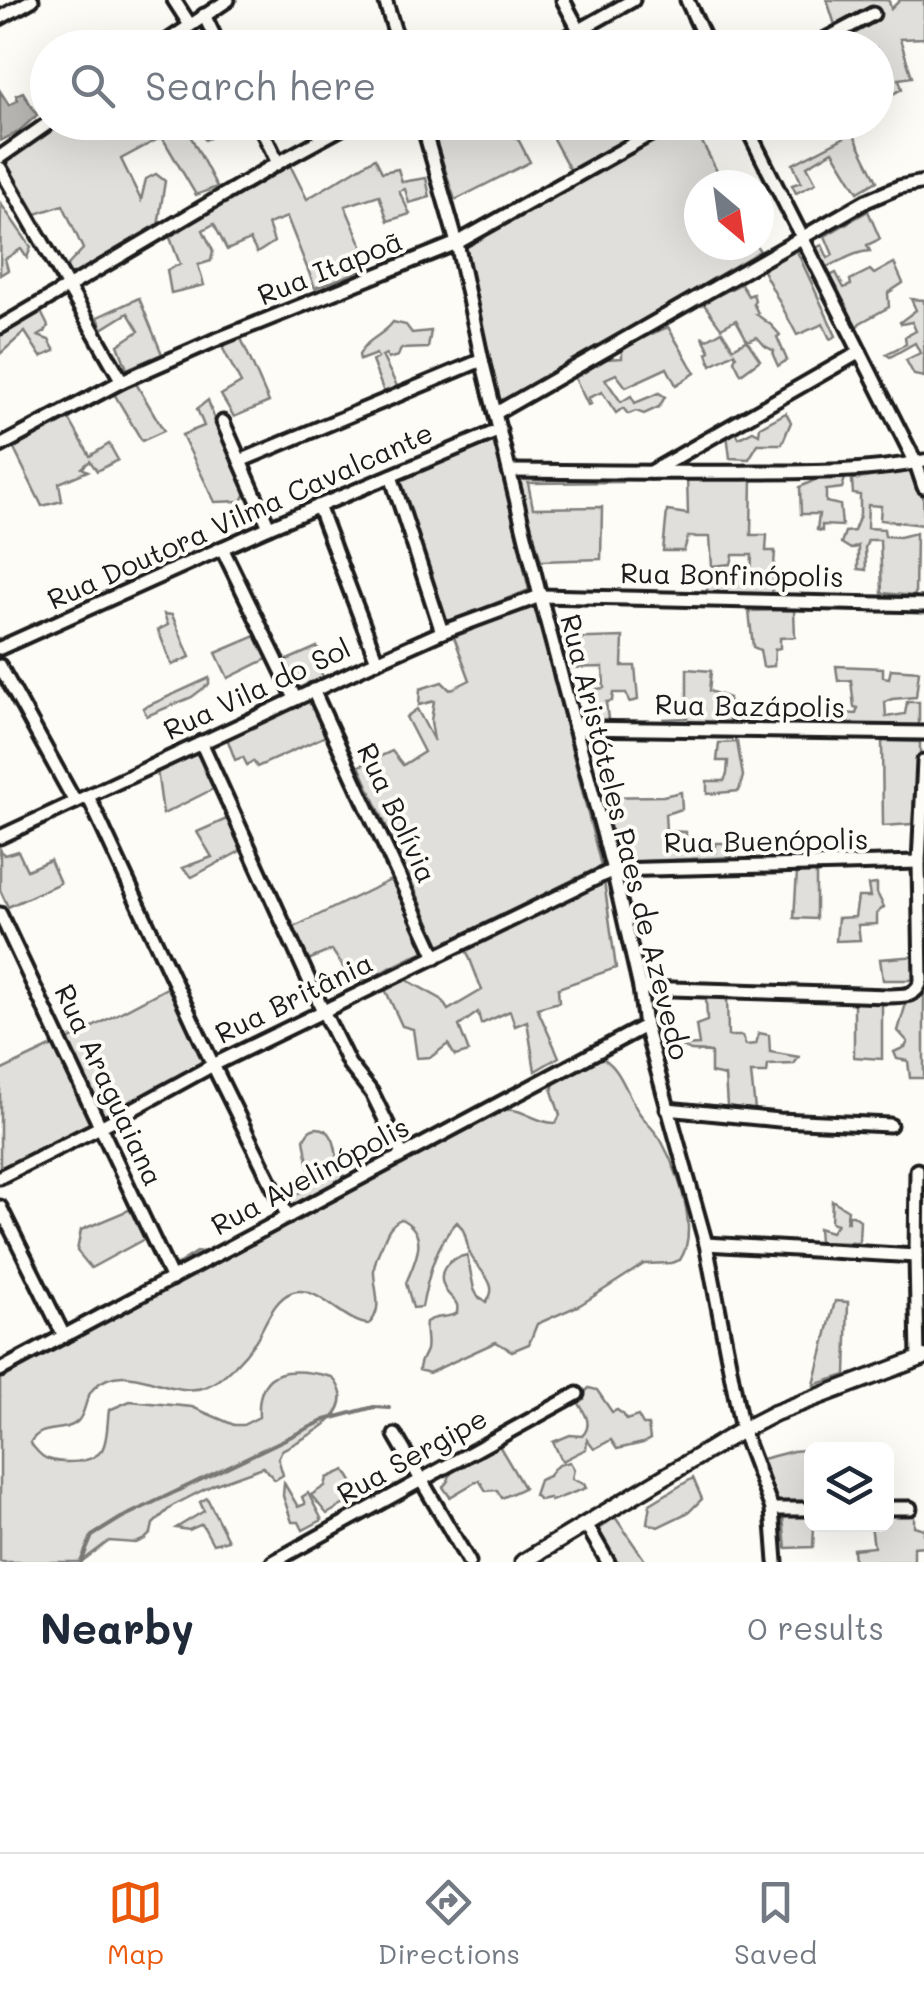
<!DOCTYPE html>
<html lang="en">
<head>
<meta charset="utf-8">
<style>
	body { margin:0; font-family:Mali,sans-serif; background:#f6f6f7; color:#1f2937 }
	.controls { position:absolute; right:30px; bottom:30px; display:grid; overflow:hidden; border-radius:15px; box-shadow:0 10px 40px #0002 }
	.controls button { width:90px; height:90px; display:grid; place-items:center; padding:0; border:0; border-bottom:2px solid #e0e1e3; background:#fff; color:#1f2937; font:50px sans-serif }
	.compass { position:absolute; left:684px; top:170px; width:90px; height:90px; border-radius:50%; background:#fff; box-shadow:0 10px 40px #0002; rotate:151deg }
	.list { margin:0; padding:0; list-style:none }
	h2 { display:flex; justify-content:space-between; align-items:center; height:130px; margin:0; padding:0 40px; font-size:42px }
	h2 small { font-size:32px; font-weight:400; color:#747a83 }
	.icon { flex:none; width:55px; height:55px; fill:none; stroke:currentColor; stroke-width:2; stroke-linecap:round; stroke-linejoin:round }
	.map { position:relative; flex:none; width:924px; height:1562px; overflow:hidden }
	.search { position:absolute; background:#fff; box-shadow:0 10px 40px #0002; left:30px; right:30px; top:30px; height:110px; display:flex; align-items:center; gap:25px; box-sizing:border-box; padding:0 35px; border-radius:55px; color:#747a83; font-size:38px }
	.sheet { height:290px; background:#fff }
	nav { display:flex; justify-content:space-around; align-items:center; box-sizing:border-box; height:140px; border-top:2px solid #e0e1e3; background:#fff; font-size:28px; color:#747a83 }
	nav a { display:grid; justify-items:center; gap:5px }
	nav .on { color:#ea580c }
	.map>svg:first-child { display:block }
	.green { fill:#e0dfdb; stroke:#7e7e7c; stroke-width:2.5 }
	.water { fill:#b7b6b2; stroke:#797876; stroke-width:2.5 }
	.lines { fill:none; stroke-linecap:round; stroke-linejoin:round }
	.stream { stroke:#797876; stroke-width:4 }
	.minor-casing { stroke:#1c1c1c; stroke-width:19 }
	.tertiary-casing { stroke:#1c1c1c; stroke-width:21 }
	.minor { stroke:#fdfcf7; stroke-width:11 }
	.tertiary { stroke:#fdfcf7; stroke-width:14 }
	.labels { text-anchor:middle; stroke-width:8; stroke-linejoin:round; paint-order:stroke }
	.street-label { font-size:28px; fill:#1c1c1c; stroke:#fdfcf7 }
</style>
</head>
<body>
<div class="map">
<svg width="924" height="1562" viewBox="0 0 924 1562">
	<rect width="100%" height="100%" fill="#fdfcf7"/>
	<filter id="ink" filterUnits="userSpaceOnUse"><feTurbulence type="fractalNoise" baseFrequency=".01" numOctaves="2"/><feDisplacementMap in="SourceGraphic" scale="20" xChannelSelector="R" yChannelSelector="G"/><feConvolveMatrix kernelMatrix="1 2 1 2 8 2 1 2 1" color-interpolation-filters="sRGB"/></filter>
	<g filter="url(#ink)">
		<!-- green -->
		<g class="green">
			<polygon points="827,0 886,0 889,1 891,9 900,0 924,0 924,38 900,39 912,77 899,79 902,89 877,103 876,48 818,48 878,16 876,7 835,25"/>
			<polygon points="544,122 655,122 655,123 570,170"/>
			<polygon points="729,122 700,138 724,185 699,185 699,245 756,245 760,251 502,403 495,397 462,245 678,123"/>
			<polygon points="59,123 77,123 83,131 96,123 220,123 219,134 205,140 200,130 191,137 217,187 196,195 162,137 121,159 141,200 146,179 156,174 165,181 158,226 146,237 69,278 66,267 83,249 63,205 33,215 3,160"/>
			<polygon points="430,123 501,123 507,134 518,139 530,162 455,200"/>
			<polygon points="853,133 877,181 858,192 833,151 807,166 816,183 796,193 792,185 801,182 793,164"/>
			<polygon points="375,158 382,172 398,169 402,182 426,178 430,197 409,203 405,189 399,191 410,214 388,221 379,195 345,206 371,267 315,288 287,217 268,224 274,242 257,253 250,240 227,250 214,224 203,230 213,251 211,261 198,265 204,285 171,293 167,270 180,264 169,235 289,163 307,199"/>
			<polygon points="1,204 31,247 27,258 21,249 5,259 8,270 0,275"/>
			<path d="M868,211l12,28 -13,6 3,6c-18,1 -30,12 -47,17l-7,-20 6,-3 6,13 5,-3 -8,-19z"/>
			<polygon points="795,247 836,336 830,339 823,324 797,335 760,265"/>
			<polygon points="894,263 903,283 888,293 889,307 860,323 855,329 828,277 836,273 844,288 851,285 850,280 870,270 874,274"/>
			<polygon points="741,284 748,296 753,294 755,300 753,303 758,313 756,314 771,325 780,335 777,337 787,360 778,366 773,355 774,351 765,346 757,337 747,341 760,360 741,374 734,360 736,356 734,353 711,365 707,353 710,351 702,336 706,340 722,331 733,348 747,340 736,320 721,328 703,303"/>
			<polygon points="139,298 162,354 127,369 118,345 139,331 128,313 102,329 98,317"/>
			<polygon points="911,299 924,300 924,377 914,375 906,360 920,353 915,343 890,357 886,354 906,344 905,337 916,331 912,322 901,324 900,322 916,310"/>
			<polygon points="40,310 48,326 45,332 38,336 49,340 55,351 41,357 25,332 0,354 0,332"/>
			<path d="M393,322l13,3 6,8 19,-2 -3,17 -27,1 -3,7 -10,3 -2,-5 -4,2 16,32 -13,7 -13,-34 6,-3 -2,-4 -16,6 -1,-5c9,-18 23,-18 34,-33z"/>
			<polygon points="668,327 695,373 676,385 667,368 626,387 616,374 605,379 621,402 631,396 635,403 659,393 665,397 659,407 644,414 636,411 628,414 623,408 616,413 602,392 588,398 591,404 588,405 575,378 606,359 622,358 622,350 637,340"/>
			<polygon points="240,336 269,402 234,417 221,395 241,383 220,343"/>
			<polygon points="134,380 164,431 142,441 113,392"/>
			<polygon points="208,400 215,421 220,423 248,487 245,488 246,493 242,501 215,502 182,435 204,426 197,409"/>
			<polygon points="786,413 791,422 782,444 758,444 749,459 730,458 727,434 736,432 739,438 753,431 759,434 760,427"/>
			<polygon points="68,417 90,456 109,444 118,460 97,471 90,461 82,468 88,471 59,483 62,501 42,506 12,445"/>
			<polygon points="494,436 529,590 446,623 399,478"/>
			<polygon points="913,470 923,495 924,525 880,520 881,506 868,505 867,528 884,529 885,536 900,537 916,533 915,596 882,593 880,540 868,540 865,548 866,570 858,569 858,546 851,549 841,543 845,532 854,531 860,515 860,495 853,494 852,480"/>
			<polygon points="517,474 623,477 622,482 528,483 533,508 602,507 601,559 541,561"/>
			<polygon points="846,475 842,488 826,490 826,502 840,505 842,526 822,525 822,531 817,530 819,514 801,514 800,487 823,476"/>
			<polygon points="752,476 751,535 767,535 766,551 775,551 772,596 707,593 707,585 728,585 730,575 751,575 752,555 733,555 731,564 712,566 710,537 688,537 684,551 663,551 667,511 688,514 687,477"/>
			<polygon points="535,603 601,866 440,945 359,766 392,751 403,765 424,752 406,717 417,709 434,741 431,721 434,701 419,705 420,689 442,682 450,690 470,680 454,637"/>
			<polygon points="794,610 795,637 780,638 780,648 775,649 774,666 763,667 760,650 753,647 749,611"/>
			<polygon points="164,614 172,615 190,657 172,665 158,630 168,625"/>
			<polygon points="258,635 269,658 228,678 216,653"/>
			<polygon points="623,637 622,666 635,666 638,700 629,702 626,693 613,693 612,701 606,702 608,719 593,720 596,689 604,688 603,667 566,668 558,639"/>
			<polygon points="317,647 320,656 315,657 323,677 331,675 330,680 299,693 285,661"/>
			<polygon points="836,666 883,668 883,677 889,678 891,669 919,671 916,697 892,699 885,702 886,717 905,714 907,702 919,702 919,726 845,727 844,713 856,714 858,708 854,707 851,680 838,681"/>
			<polygon points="687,669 711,671 709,691 729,698 729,706 733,707 734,718 729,717 730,724 664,724 664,719 687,718"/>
			<polygon points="209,678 209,684 192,697 147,716 143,708"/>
			<polygon points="310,701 326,736 257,767 253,761 247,765 243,757 235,760 227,738"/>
			<polygon points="882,741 920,742 920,796 914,798 912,824 883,826"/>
			<polygon points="737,742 743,776 739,791 707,794 707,781 724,781 727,774 728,761 717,761 719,743"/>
			<polygon points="198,749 215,788 163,814 157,770"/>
			<polygon points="681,792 682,809 665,814 666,831 686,832 686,842 695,843 695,848 704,847 706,853 716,852 716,843 729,843 728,850 731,851 732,857 625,862 615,858 598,797 663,796"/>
			<polygon points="229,818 244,849 192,877 182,868 212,857 197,832"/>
			<polygon points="0,849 4,855 18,851 27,870 50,860 60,883 8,907 0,890"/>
			<polygon points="816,870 816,919 794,918 797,872"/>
			<polygon points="395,878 426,950 359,983 345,970 332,950 308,960 294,927"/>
			<polygon points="604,881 616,968 558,988 559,1002 537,1008 559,1057 535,1071 527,1021 515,1026 510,1011 481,1024 478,1012 459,1026 469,1052 455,1056 448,1044 431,1057 417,1058 413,1029 402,1026 385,989 405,979 441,999 448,1010 482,990 466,949"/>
			<polygon points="877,884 877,893 884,907 877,913 877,924 858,925 860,940 836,941 838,918 855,917 858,897 870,897 868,885"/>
			<polygon points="917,956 914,980 883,980 880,959"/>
			<polygon points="169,987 206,1063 103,1118 66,1041"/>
			<polygon points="924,987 924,1078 910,1078 908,1061 897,1059 894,1052 905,1047 908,1042 898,1031 907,1000 916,997"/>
			<polygon points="706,996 727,996 728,1036 742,1036 746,1045 756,1044 759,1033 769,1035 770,1052 799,1057 794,1064 768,1065 767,1073 751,1073 755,1110 727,1106 725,1076 711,1073 711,1052 691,1051 681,1046 699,1045 696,1025 707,1021"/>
			<polygon points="854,1001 882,1002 882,1059 854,1057"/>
			<polygon points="57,1044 95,1123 0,1170 0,1071"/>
			<path d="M598,1056c22,8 28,37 40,55 7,11 18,20 24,31 16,30 38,88 18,118l-9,3 -27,1 -64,41 -43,19 -8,20 -17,7 -16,-9 -67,31 -10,-3c0,-9 4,-12 7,-20 2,-10 -2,-19 0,-28 10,-7 21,-3 31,-9 0,-3 1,-6 0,-8 -2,-6 -8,-9 -11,-14 -11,-19 1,-32 21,-36l7,34 4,8 8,5c3,-5 6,-7 5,-15 -3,-14 -18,-22 -22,-36 -4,-12 -2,-19 -12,-29 -22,22 -29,56 -35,85l-9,1 -7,-25c9,-22 25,-49 -5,-64 -12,6 -14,14 -19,26 -4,8 -7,15 -8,24 -1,20 11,39 -5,55 -24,0 -52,-40 -76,-32 -19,6 -27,32 -37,48 -11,16 -32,40 -51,47 -36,13 -79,-31 -111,1 -10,9 -7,25 -17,34 -14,12 -36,1 -47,21 6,6 10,14 18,16 15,5 44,5 54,-9 6,-10 5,-28 7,-40l21,-9 62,6 42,18h9l16,-8c-3,-52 33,-50 73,-40 32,36 -25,59 -50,73l-4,8 5,17 -8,5 -12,-13 -50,18 -41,21 -19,18 -2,9 -6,6 -9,4 -27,-2 -28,21h-81v-196l80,-40 3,-9 16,-10 26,-4 30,-16 18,-20 24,-15 25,-2 42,-23 17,-22 22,-15 5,-8 2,-8 -6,-35c4,-7 5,-10 13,-11 21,0 19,30 22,43 6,5 11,11 19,12 14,1 23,-11 33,-19 11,-8 24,-10 36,-15 25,-12 49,-35 77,-39 18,-3 33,14 52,13l4,-8 -8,-24 4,-16z"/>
			<polygon points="832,1200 848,1210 846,1222 848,1222 849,1215 853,1215 860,1220 859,1243 819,1242 818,1228 831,1232 837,1224 831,1222"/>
			<polygon points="131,1209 146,1238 91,1268 77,1251 81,1230"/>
			<polygon points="835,1301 848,1302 846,1375 814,1385"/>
			<path d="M589,1388l8,2 15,22 5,-2 7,5 2,5 12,-4 5,9h5l2,14 -7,4 -26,6 -6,-9 -17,9 -7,-9 -1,9 -24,12 -9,-19 17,-7 12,1c12,-12 2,-24 -5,-36z"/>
			<polygon points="497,1442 524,1488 502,1498 497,1490 486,1491 479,1480 450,1497 443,1487 448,1481 454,1463"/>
			<polygon points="835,1447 835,1449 812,1450 811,1502 774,1501 762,1459 793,1451"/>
			<path d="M570,1462l4,7 -2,10 12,5 2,4 -35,13 -2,-3 -9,2 -6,-5 5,-15 10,-4c4,-10 11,-12 21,-14z"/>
			<polygon points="345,1470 360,1495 327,1514 311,1495 325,1486 327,1478"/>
			<polygon points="693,1478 702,1499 689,1512 658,1527 647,1523 650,1504"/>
			<polygon points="284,1483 298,1507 305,1504 302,1497 308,1493 322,1520 303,1530 299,1522 292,1522 283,1496"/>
			<polygon points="207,1498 228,1540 213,1544 202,1524 189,1530 176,1528 204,1511 200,1502"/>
			<polygon points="914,1515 914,1526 924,1529 924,1546 914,1547 914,1562 854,1562 853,1549 874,1547 871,1525 886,1524 887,1516"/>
			<polygon points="615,1517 646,1562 614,1562 596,1531"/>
			<polygon points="783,1517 811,1517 812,1524 822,1525 814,1528 813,1547 786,1548"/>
		</g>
		<!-- water -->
		<polygon class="water" points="0,91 9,105 18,100 16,95 23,92 37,115 18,132 0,141"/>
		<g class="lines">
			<!-- stream -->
			<polyline class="stream" points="81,1562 92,1536 121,1518 325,1420 374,1407 389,1408"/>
			<defs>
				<g id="minor">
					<polyline points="174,0 190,25"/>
					<polyline points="385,0 400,48"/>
					<polyline points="563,0 579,30"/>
					<polyline points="687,0 709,48"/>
					<polyline points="204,15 220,48"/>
					<polyline points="0,18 32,0"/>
					<polyline points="157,48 228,0"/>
					<polyline points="548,48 633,0"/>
					<polyline points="809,48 873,14"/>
					<polyline points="258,122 278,163"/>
					<polyline points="422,122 457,243 482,360 540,596 613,870 640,988 645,1026 706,1244 742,1430 772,1509 776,1562"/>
					<polyline points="744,122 916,463 924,487"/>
					<polyline points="0,157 50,122"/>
					<polyline points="0,168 122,381"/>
					<polyline points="0,327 278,163 353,122"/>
					<polyline points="496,413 866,201 899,187 924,182"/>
					<polyline points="223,422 269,527"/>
					<polyline points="0,446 122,381 213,341 457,243 672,122"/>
					<polyline points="240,461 482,360"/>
					<path d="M509,471c83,1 164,2 247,1 56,0 112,0 168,-11"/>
					<polyline points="651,472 860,352"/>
					<polyline points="391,476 442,632"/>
					<polyline points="318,506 377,661"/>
					<polyline points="222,548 295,698"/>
					<polyline points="0,648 269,527 500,430"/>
					<polyline points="0,666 75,802"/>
					<polyline points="313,690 436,957"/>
					<polyline points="575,728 924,733"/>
					<polyline points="201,742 323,1011 349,1064 372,1093 402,1154"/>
					<polyline points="88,796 213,1065 288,1217"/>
					<polyline points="0,837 377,661 442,632 540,596 924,605"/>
					<polyline points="0,914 172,1279"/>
					<path d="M640,988l248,8c15,-1 28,2 33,-15l-2,-119 5,-101"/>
					<polyline points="667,1109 779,1120 890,1125"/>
					<polyline points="917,1170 916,1256 918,1359"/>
					<polyline points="0,1177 102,1126 213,1065 613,870 919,862"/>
					<polyline points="0,1207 64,1336"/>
					<polyline points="706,1244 916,1256"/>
					<polyline points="0,1370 645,1026"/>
					<polyline points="395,1435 469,1562"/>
					<polyline points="886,1508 910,1508"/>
					<polyline points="772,1509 812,1509"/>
					<polyline points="586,1524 608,1562"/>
					<polyline points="273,1562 577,1394"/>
				</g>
				<polyline id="tertiary" points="523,1562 742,1430 775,1413 924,1357"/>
			</defs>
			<!-- minor casing -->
			<use href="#minor" class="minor-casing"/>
			<!-- tertiary casing -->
			<use href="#tertiary" class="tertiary-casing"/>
			<!-- minor -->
			<use href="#minor" class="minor"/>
			<!-- tertiary -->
			<use href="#tertiary" class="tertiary"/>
		</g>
	</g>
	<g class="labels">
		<!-- street labels -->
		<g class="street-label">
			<text transform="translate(330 268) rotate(-22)" y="10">Rua Itapoã</text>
			<text transform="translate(240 516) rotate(-24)" y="10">Rua Doutora Vilma Cavalcante</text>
			<text transform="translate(732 575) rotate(1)" y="10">Rua Bonfinópolis</text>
			<text transform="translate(257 689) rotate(-25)" y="10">Rua Vila do Sol</text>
			<text transform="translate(750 706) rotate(1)" y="10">Rua Bazápolis</text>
			<text transform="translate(397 813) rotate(65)" y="10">Rua Bolívia</text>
			<text transform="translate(625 837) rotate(76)" y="10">Rua Aristóteles Paes de Azevedo</text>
			<text transform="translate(766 841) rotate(-1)" y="10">Rua Buenópolis</text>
			<text transform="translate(294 998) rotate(-26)" y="10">Rua Britânia</text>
			<text transform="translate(109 1085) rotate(65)" y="10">Rua Araguaiana</text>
			<text transform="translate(310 1176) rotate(-28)" y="10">Rua Avelinópolis</text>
			<text transform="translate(412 1456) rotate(-29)" y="10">Rua Sergipe</text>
		</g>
	</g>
</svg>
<div class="controls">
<button><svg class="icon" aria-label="layers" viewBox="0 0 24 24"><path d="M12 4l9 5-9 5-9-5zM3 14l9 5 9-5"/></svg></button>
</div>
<svg class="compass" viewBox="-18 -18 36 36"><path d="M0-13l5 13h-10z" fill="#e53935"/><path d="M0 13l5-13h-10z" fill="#747a83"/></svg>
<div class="search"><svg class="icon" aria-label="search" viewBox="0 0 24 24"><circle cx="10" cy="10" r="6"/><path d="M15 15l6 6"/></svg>Search here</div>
</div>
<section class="sheet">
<h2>Nearby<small>0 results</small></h2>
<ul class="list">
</ul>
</section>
<nav>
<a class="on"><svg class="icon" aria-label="map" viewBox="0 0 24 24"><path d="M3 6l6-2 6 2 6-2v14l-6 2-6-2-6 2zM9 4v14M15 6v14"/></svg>Map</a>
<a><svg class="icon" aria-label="directions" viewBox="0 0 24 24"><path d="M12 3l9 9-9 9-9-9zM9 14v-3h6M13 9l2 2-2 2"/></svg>Directions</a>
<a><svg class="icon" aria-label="saved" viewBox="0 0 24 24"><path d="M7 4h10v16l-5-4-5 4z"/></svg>Saved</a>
</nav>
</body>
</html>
